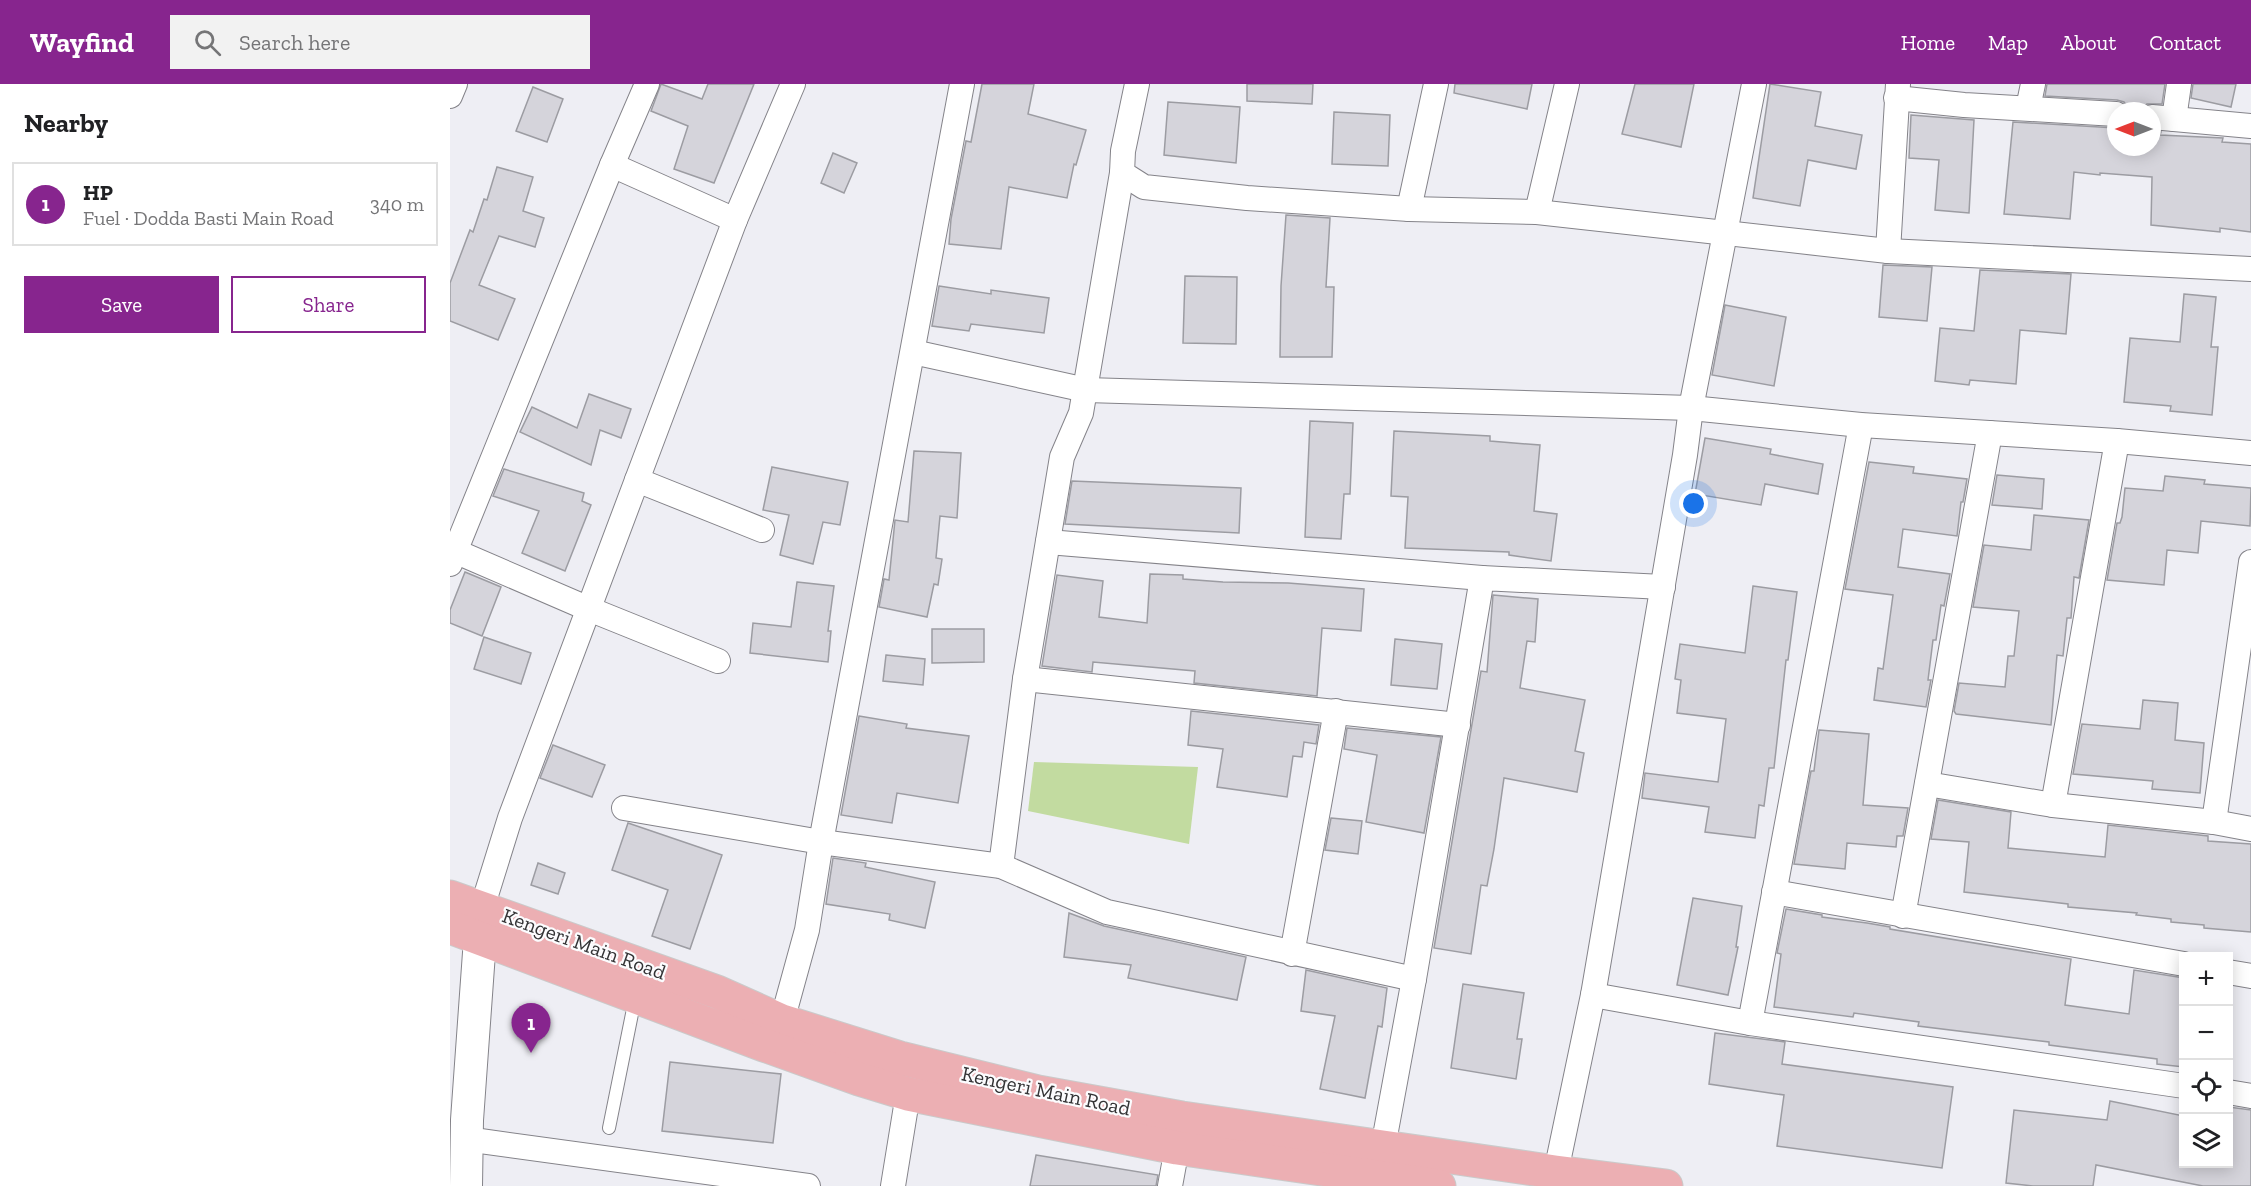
<!DOCTYPE html>
<html lang="en">
<head>
<meta charset="utf-8">
<style>
	body { margin:0; font-family:"Zilla Slab",serif; background:#f2f2f2; color:#202124 }
	.controls { position:absolute; right:18px; bottom:18px; display:grid; overflow:hidden; border-radius:0px; box-shadow:0 3px 15px #0003 }
	.controls button { width:54px; height:54px; display:grid; place-items:center; padding:0; border:0; border-bottom:2px solid #e0e0e0; background:#fff; color:#202124; font:30px sans-serif }
	.compass { position:absolute; left:1657px; top:18px; width:54px; height:54px; border-radius:50%; background:#fff; box-shadow:0 3px 15px #0003; rotate:270deg }
	.you { position:absolute; left:1244px; top:420px; width:21px; height:21px; margin:-15px; border:4px solid #fff; border-radius:50%; background:#1a73e8; box-shadow:0 0 0 9px #1a73e833 }
	.badge { display:grid; place-items:center; width:39px; height:39px; border-radius:50%; background:#87258e; color:#fff; font-size:20px; font-weight:700 }
	.pin { position:absolute; translate:-50% -50px; filter:drop-shadow(0 2px 3px #0008) }
	.pin::after { content:''; position:absolute; top:32px; width:21px; height:18px; background:inherit; clip-path:polygon(0 0,100% 0,50% 100%) }
	.list { margin:0; padding:0; list-style:none }
	h2 { display:flex; justify-content:space-between; align-items:center; height:78px; margin:0; padding:0 24px; font-size:26px }
	h2 small { font-size:20px; font-weight:400; color:#757577 }
	.list li { display:grid; grid-template-columns:39px 1fr auto; gap:18px; align-items:center; box-sizing:border-box; height:84px; margin:0 12px 12px; padding:0 12px; border:2px solid #e0e0e0; border-radius:0px }
	.list b { display:block; font-size:22px; white-space:nowrap }
	.list p { margin:0; font-size:20px; white-space:nowrap; color:#757577 }
	.list em { font-size:20px; font-style:normal; color:#757577 }
	.actions { display:flex; gap:12px; padding:18px 24px }
	.actions a { flex:1; padding:14px 0; border:2px solid #87258e; border-radius:0px; text-align:center; font-size:21px; color:#87258e }
	.actions .main { background:#87258e; color:#fff }
	.icon { flex:none; width:33px; height:33px; fill:none; stroke:currentColor; stroke-width:2; stroke-linecap:round; stroke-linejoin:round }
	.map { position:relative; flex:none; width:1801px; height:1102px; overflow:hidden }
	header { display:flex; align-items:center; gap:36px; box-sizing:border-box; height:84px; padding:0 30px; background:#87258e; color:#fff }
	header strong { font-size:28px }
	nav { display:flex; gap:33px; margin-inline-start:auto; font-size:21px }
	.search { width:420px; height:54px; background:#f2f2f2; display:flex; align-items:center; gap:15px; box-sizing:border-box; padding:0 21px; border-radius:0px; color:#757577; font-size:22px }
	main { display:flex }
	aside { flex:1; background:#fff }
	.map>svg:first-child { display:block }
	.green { fill:#c2dba0 }
	.building { fill:#d5d4db; stroke:#9c9ca2; stroke-width:1.5 }
	.lines { fill:none; stroke-linecap:round; stroke-linejoin:round }
	.service-casing { stroke:#848389; stroke-width:14 }
	.minor-casing { stroke:#848389; stroke-width:26 }
	.tertiary-casing { stroke:#848389; stroke-width:34 }
	.primary-casing { stroke:#cacaca; stroke-width:35 }
	.service { stroke:#fff; stroke-width:12 }
	.minor { stroke:#fff; stroke-width:24 }
	.tertiary { stroke:#fff; stroke-width:32 }
	.primary { stroke:#ecafb3; stroke-width:33 }
	.labels { text-anchor:middle; stroke-width:4.5; stroke-linejoin:round; paint-order:stroke }
	.street-label { font-size:21px; fill:#333335; stroke:#fcfcfe }
</style>
</head>
<body>
<header>
<strong>Wayfind</strong>
<div class="search"><svg class="icon" aria-label="search" viewBox="0 0 24 24"><circle cx="10" cy="10" r="6"/><path d="M15 15l6 6"/></svg>Search here</div>
<nav><a>Home</a><a>Map</a><a>About</a><a>Contact</a></nav>
</header>
<main>
<aside>
<h2>Nearby<small></small></h2>
<ul class="list">
<li><span class="badge">1</span><div><b>HP</b><p>Fuel · Dodda Basti Main Road</p></div><em>340 m</em></li>
</ul>
<div class="actions"><a class="main">Save</a><a>Share</a></div>
</aside>
<div class="map">
<svg width="1801" height="1102" viewBox="0 0 1801 1102">
	<rect width="100%" height="100%" fill="#eeeef4"/>
	<!-- green -->
	<polygon class="green" points="584,678 748,683 739,760 578,727"/>
	<!-- building -->
	<g class="building">
		<polygon points="211,0 252,15 258,0 304,0 264,99 224,85 238,42 201,27"/>
		<polygon points="532,0 584,0 578,30 636,46 626,81 624,80 617,114 559,103 551,165 499,160 501,135 516,57 521,58"/>
		<polygon points="797,0 863,0 862,20 797,17"/>
		<polygon points="1005,0 1082,0 1077,25 1004,9"/>
		<polygon points="1185,0 1244,0 1231,63 1172,50"/>
		<polygon points="1320,0 1371,8 1365,42 1412,51 1406,85 1358,76 1350,122 1303,114"/>
		<polygon points="1597,0 1715,0 1712,20 1697,20 1689,27 1680,27 1674,18 1667,16 1595,12"/>
		<polygon points="1743,0 1786,0 1781,23 1741,14"/>
		<polygon points="83,3 113,15 97,58 66,47"/>
		<polygon points="718,18 790,23 786,79 714,71"/>
		<polygon points="884,28 940,31 938,82 882,80"/>
		<polygon points="1461,31 1524,36 1519,129 1485,126 1489,76 1459,74"/>
		<polygon points="1563,38 1666,44 1666,63 1702,63 1702,47 1711,48 1710,51 1773,54 1772,58 1801,60 1801,148 1770,144 1770,148 1701,141 1702,93 1650,89 1650,91 1624,88 1620,135 1554,130"/>
		<polygon points="383,69 407,79 394,109 371,99"/>
		<polygon points="47,83 83,93 73,127 94,134 85,163 49,152 29,201 65,215 48,256 0,237 0,199 20,146 23,148 34,115 37,116"/>
		<polygon points="836,131 880,134 876,203 884,203 882,273 830,273 831,202"/>
		<polygon points="1433,181 1482,183 1477,237 1429,233"/>
		<polygon points="1530,186 1621,190 1616,250 1570,246 1566,300 1520,296 1519,301 1485,297 1490,244 1524,247"/>
		<polygon points="735,192 787,193 786,260 733,259"/>
		<polygon points="489,202 541,210 541,206 599,214 594,249 521,240 519,247 482,242"/>
		<polygon points="1734,210 1766,213 1761,263 1768,263 1762,331 1720,327 1721,322 1674,318 1680,254 1730,258"/>
		<polygon points="1275,221 1336,233 1324,302 1262,291"/>
		<polygon points="139,310 181,325 171,354 150,346 141,381 70,348 82,323 127,344"/>
		<polygon points="860,337 903,339 900,410 894,410 891,455 855,453"/>
		<polygon points="944,347 1040,352 1040,357 1090,361 1084,427 1107,430 1101,477 1059,471 1059,468 955,464 958,413 941,412"/>
		<polygon points="1255,354 1321,365 1320,370 1373,380 1368,410 1315,400 1311,421 1245,410"/>
		<polygon points="464,367 511,369 507,434 490,432 486,474 492,475 488,501 484,500 477,533 429,523 434,495 439,496 445,436 458,438"/>
		<polygon points="1419,378 1464,383 1463,389 1517,395 1513,418 1511,418 1507,452 1453,445 1448,483 1500,490 1494,522 1491,521 1486,556 1483,556 1478,596 1481,596 1476,623 1424,616 1428,584 1433,585 1443,511 1395,505"/>
		<polygon points="322,383 398,398 390,441 373,438 363,480 330,471 339,431 313,426"/>
		<polygon points="54,385 134,409 132,417 141,421 115,487 72,469 89,427 43,412"/>
		<polygon points="1547,391 1594,395 1592,425 1542,421"/>
		<polygon points="1715,392 1755,396 1754,400 1801,404 1800,442 1751,437 1748,469 1717,466 1714,501 1657,496 1667,439 1670,439 1672,433 1675,404 1713,407"/>
		<polygon points="622,397 791,404 789,449 615,440"/>
		<polygon points="1584,431 1639,436 1629,494 1624,493 1621,534 1617,534 1613,572 1607,571 1601,641 1506,630 1504,627 1509,599 1555,603 1558,572 1564,572 1569,527 1523,523 1534,461 1581,466"/>
		<polygon points="15,488 51,503 32,552 0,539 0,526"/>
		<polygon points="700,490 733,491 733,495 773,498 838,499 914,505 911,547 872,544 867,612 744,599 745,587 643,578 642,588 592,582 607,491 653,497 649,533 697,539"/>
		<polygon points="347,498 384,502 378,547 381,547 378,578 300,569 303,539 341,543"/>
		<polygon points="1303,502 1347,508 1338,576 1336,576 1324,684 1319,684 1314,722 1309,721 1305,754 1255,748 1259,723 1192,714 1195,689 1268,698 1276,635 1227,629 1231,596 1225,595 1230,560 1295,569"/>
		<polygon points="1043,511 1088,515 1085,558 1077,557 1070,604 1135,616 1125,667 1134,669 1127,708 1054,694 1044,765 1037,802 1031,801 1021,870 984,864 1031,587 1037,588"/>
		<polygon points="482,545 534,545 534,578 482,579"/>
		<polygon points="34,553 81,569 71,600 24,585"/>
		<polygon points="945,555 992,560 987,605 941,601"/>
		<polygon points="436,571 475,575 473,601 433,597"/>
		<polygon points="1693,616 1728,619 1725,656 1754,659 1750,709 1702,705 1703,697 1623,690 1632,640 1690,645"/>
		<polygon points="741,627 869,641 866,660 854,658 852,673 843,672 837,713 767,703 773,665 738,661"/>
		<polygon points="409,632 457,640 456,644 519,652 508,719 447,709 442,739 391,731"/>
		<polygon points="897,644 991,653 974,749 916,738 927,671 894,665"/>
		<polygon points="1369,646 1419,650 1413,721 1458,724 1453,752 1447,752 1446,763 1397,759 1395,785 1344,780 1361,687 1364,687"/>
		<polygon points="103,661 155,681 142,713 90,694"/>
		<polygon points="1488,716 1561,728 1558,764 1655,773 1658,741 1758,752 1758,757 1801,760 1801,848 1754,844 1754,841 1721,838 1721,835 1686,831 1687,829 1618,823 1618,820 1514,808 1519,758 1481,755"/>
		<polygon points="881,734 912,737 908,770 875,766"/>
		<polygon points="178,739 272,771 240,865 202,852 218,806 162,786"/>
		<polygon points="383,774 416,779 415,783 485,798 475,844 439,836 440,830 376,820"/>
		<polygon points="88,779 115,789 108,810 81,801"/>
		<polygon points="1243,814 1292,822 1286,863 1288,863 1278,911 1227,901"/>
		<polygon points="1336,825 1372,831 1372,833 1417,839 1440,843 1440,845 1621,875 1615,921 1679,930 1684,886 1734,894 1730,936 1734,937 1734,983 1707,980 1707,975 1599,961 1599,958 1468,942 1469,938 1404,929 1403,933 1324,923 1331,870 1327,869"/>
		<polygon points="619,829 654,842 796,873 787,916 678,894 681,881 614,873"/>
		<polygon points="856,886 937,904 932,943 928,942 915,1014 870,1005 885,932 851,927"/>
		<polygon points="1013,900 1074,909 1067,955 1072,955 1066,995 1001,984"/>
		<polygon points="1265,949 1335,958 1332,980 1503,1003 1492,1084 1327,1062 1334,1011 1259,1000"/>
		<polygon points="220,978 331,990 323,1059 212,1047"/>
		<polygon points="1660,1017 1734,1032 1734,1080 1779,1080 1779,1023 1801,1026 1801,1102 1753,1102 1646,1081 1643,1102 1583,1102 1556,1099 1564,1026 1657,1036"/>
		<polygon points="586,1071 708,1091 706,1102 580,1102"/>
	</g>
	<g class="lines">
		<defs>
			<polyline id="service" points="159,1044 185,915"/>
			<g id="minor">
				<polyline points="687,0 673,67 672,89 694,103 797,114 959,125 1087,128 1438,167 1801,185"/>
				<polyline points="0,12 5,0"/>
				<polyline points="1446,14 1514,21 1666,30"/>
				<polyline points="1578,24 1583,0"/>
				<polyline points="1702,33 1801,42"/>
				<polyline points="1724,35 1729,0"/>
				<polyline points="162,81 285,136"/>
				<polyline points="959,125 986,0"/>
				<polyline points="1087,128 1117,0"/>
				<polyline points="1438,167 1448,0"/>
				<polyline points="463,268 636,306 1241,324 1411,341 1667,357 1801,369"/>
				<polyline points="187,396 312,446"/>
				<polyline points="598,458 1032,494"/>
				<polyline points="0,465 139,525 268,577"/>
				<polyline points="0,480 162,81 197,0"/>
				<polyline points="575,595 1008,641"/>
				<polyline points="1477,700 1603,721 1764,738 1801,745"/>
				<polyline points="1603,721 1667,357"/>
				<polyline points="174,724 371,758 551,782 657,828 964,895"/>
				<polyline points="1764,738 1801,478"/>
				<polyline points="551,782 575,595 612,373 631,329 672,89"/>
				<polyline points="1324,808 1734,880"/>
				<polyline points="32,824 60,734 187,396 285,136 343,0"/>
				<polyline points="1453,832 1540,349"/>
				<polyline points="842,870 886,627"/>
				<polyline points="1778,888 1801,892"/>
				<polyline points="1143,911 1300,939 1734,1002"/>
				<polyline points="332,937 357,846 371,758 512,0"/>
				<polyline points="1300,939 1411,341"/>
				<polyline points="1778,1008 1801,1012"/>
				<polyline points="16,1055 358,1102"/>
				<polyline points="933,1063 964,895 1032,494 1213,503"/>
				<polyline points="443,1102 458,1010"/>
				<polyline points="720,1102 727,1064"/>
				<polyline points="1103,1102 1143,911 1235,371 1241,324 1304,0"/>
			</g>
			<polyline id="tertiary" points="16,1102 17,1036 32,827"/>
			<g id="primary">
				<polyline points="0,813 267,908 332,937 450,974 588,1008 732,1034 1105,1088 1216,1102"/>
				<polyline points="0,843 314,961 409,995 458,1010 727,1064 989,1102"/>
			</g>
		</defs>
		<!-- service casing -->
		<use href="#service" class="service-casing"/>
		<!-- minor casing -->
		<use href="#minor" class="minor-casing"/>
		<!-- tertiary casing -->
		<use href="#tertiary" class="tertiary-casing"/>
		<!-- primary casing -->
		<use href="#primary" class="primary-casing"/>
		<!-- service -->
		<use href="#service" class="service"/>
		<!-- minor -->
		<use href="#minor" class="minor"/>
		<!-- tertiary -->
		<use href="#tertiary" class="tertiary"/>
		<!-- primary -->
		<use href="#primary" class="primary"/>
	</g>
	<g class="labels">
		<!-- street labels -->
		<g class="street-label">
			<text transform="translate(134 860) rotate(20)" y="7">Kengeri Main Road</text>
			<text transform="translate(596 1007) rotate(12)" y="7">Kengeri Main Road</text>
		</g>
	</g>
</svg>
<div class="controls">
<button>+</button>
<button>−</button>
<button><svg class="icon" aria-label="locate" viewBox="0 0 24 24"><circle cx="12" cy="12" r="6"/><path d="M12 2v4M12 18v4M2 12h4M18 12h4"/></svg></button>
<button><svg class="icon" aria-label="layers" viewBox="0 0 24 24"><path d="M12 4l9 5-9 5-9-5zM3 14l9 5 9-5"/></svg></button>
</div>
<svg class="compass" viewBox="-18 -18 36 36"><path d="M0-13l5 13h-10z" fill="#e53935"/><path d="M0 13l5-13h-10z" fill="#757577"/></svg>
<div class="you"></div>
<div class="pin badge" style="left:81px;top:969px">1</div>
</div>
</main>
</body>
</html>
